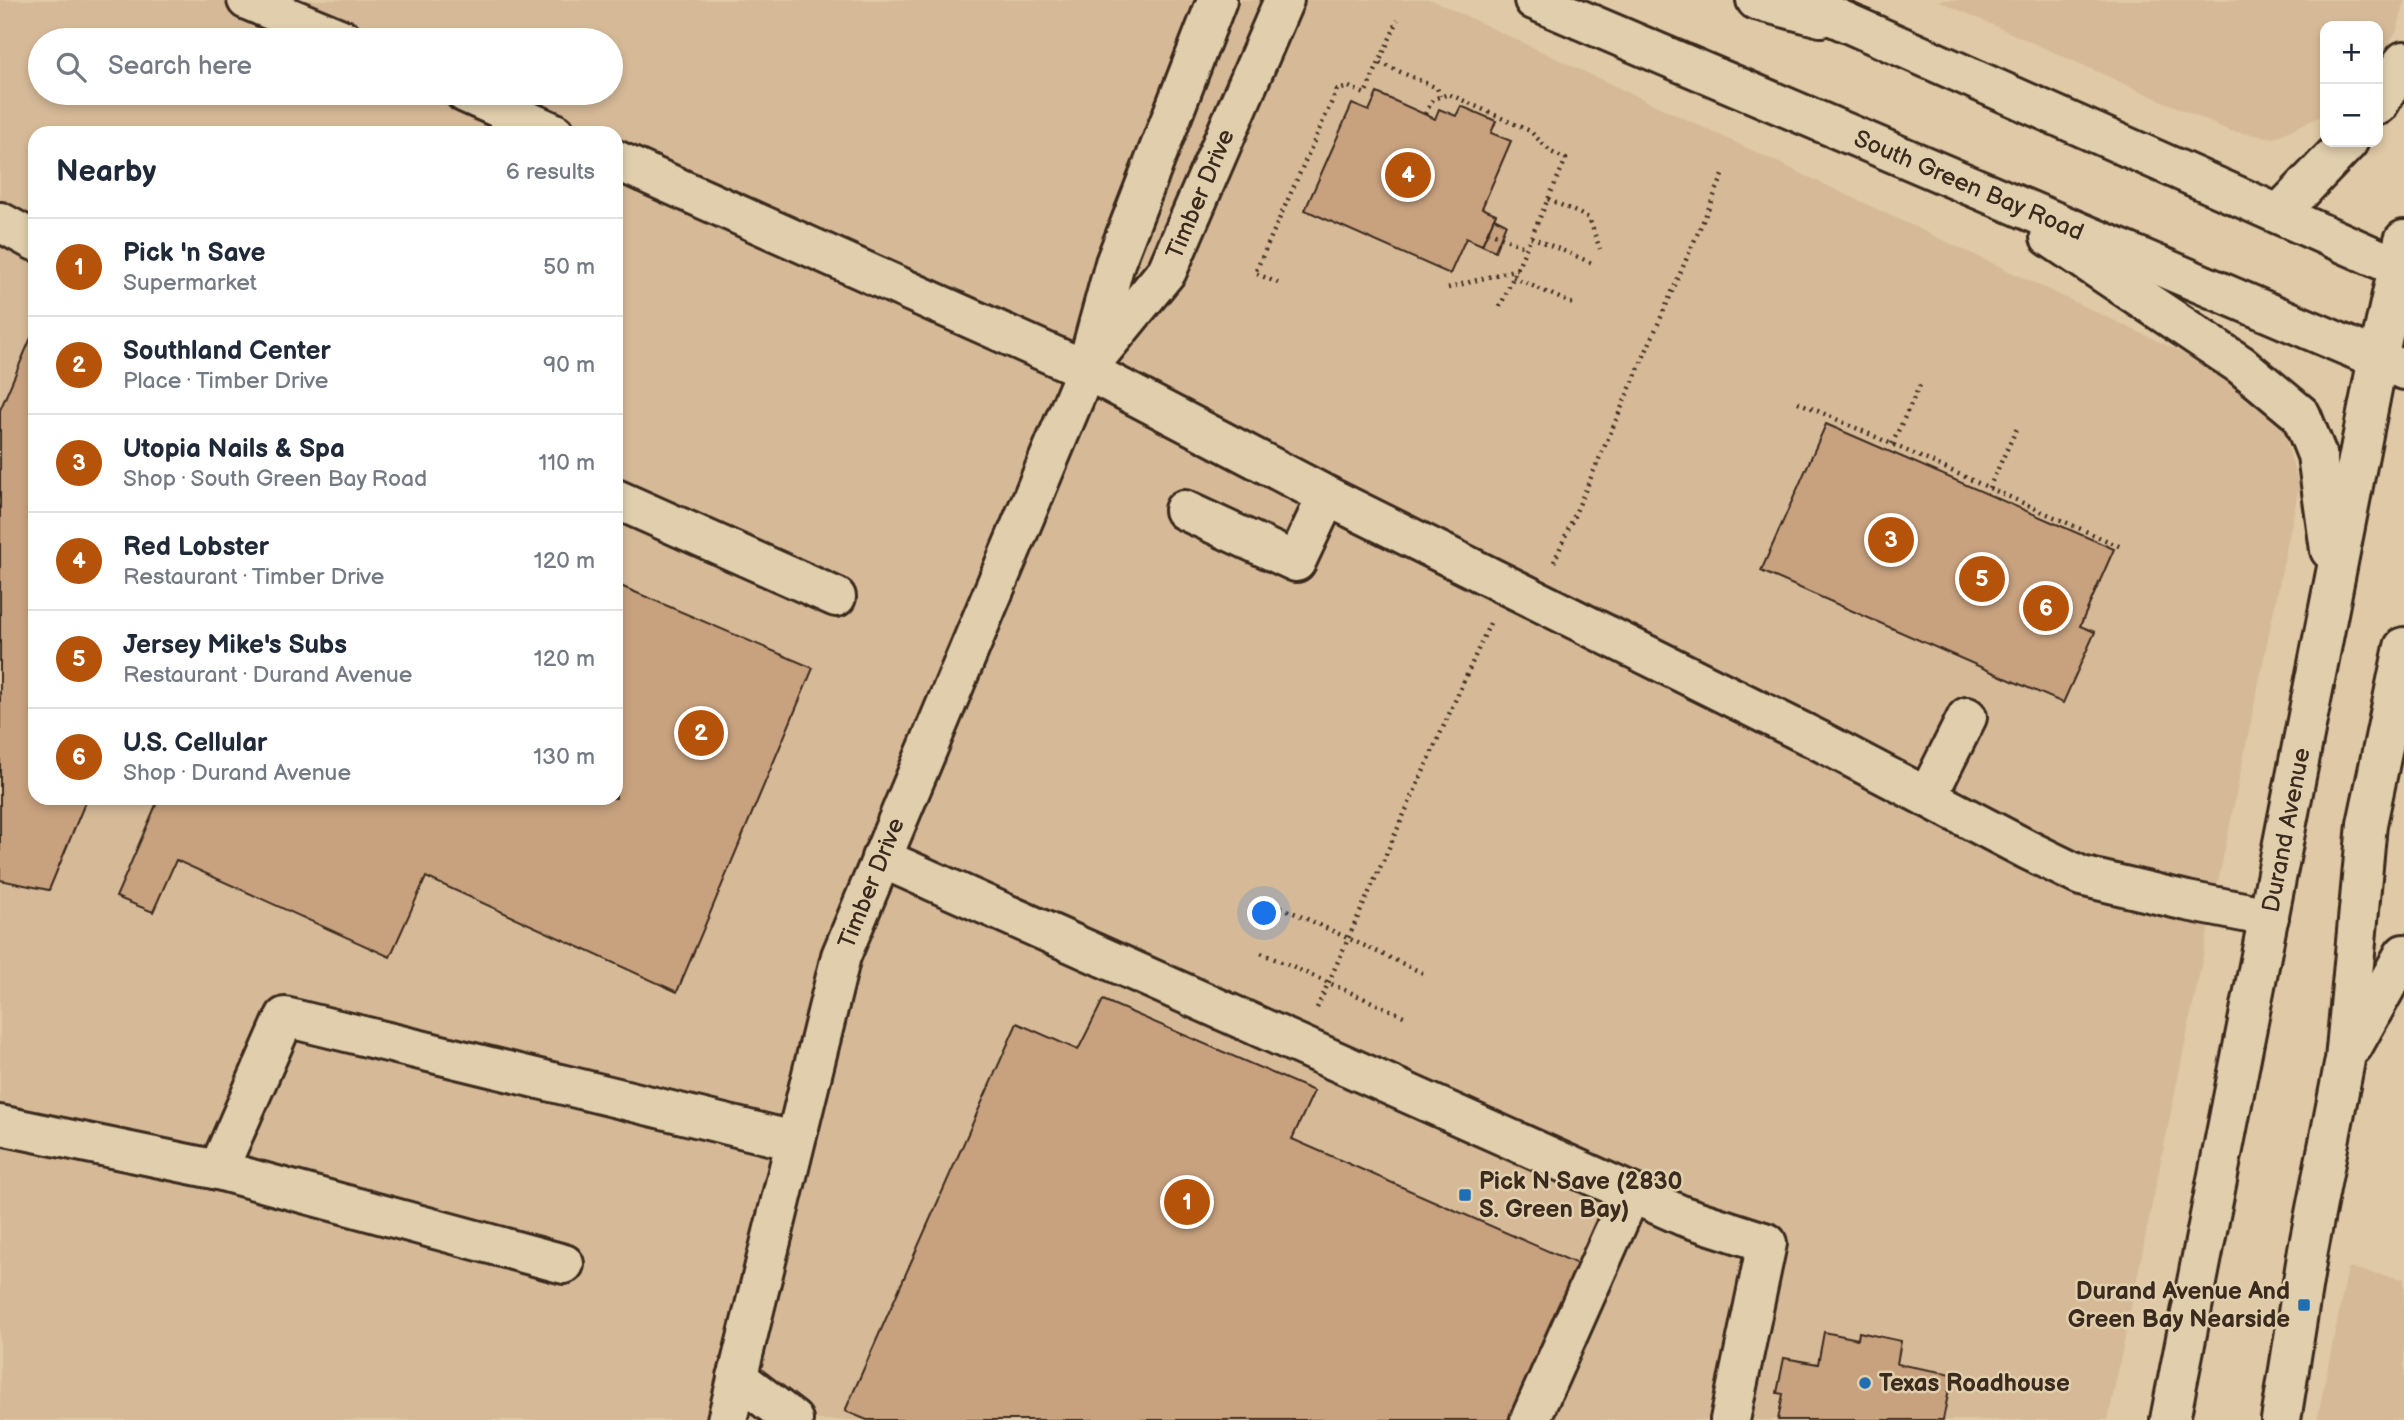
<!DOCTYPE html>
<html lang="en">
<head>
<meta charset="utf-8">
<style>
	body { margin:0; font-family:"Balsamiq Sans",sans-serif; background:#f6f6f7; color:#1f2937 }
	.controls { position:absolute; right:21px; top:21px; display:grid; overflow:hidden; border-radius:14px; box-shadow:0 4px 10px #0003 }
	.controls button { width:63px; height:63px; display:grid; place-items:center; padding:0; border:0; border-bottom:2px solid #e0e1e3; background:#fff; color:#1f2937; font:35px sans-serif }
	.you { position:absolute; left:1265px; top:914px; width:24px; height:24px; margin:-18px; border:5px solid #fff; border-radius:50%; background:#1a73e8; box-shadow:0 0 0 10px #1a73e833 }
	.badge { display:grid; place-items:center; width:46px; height:46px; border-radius:50%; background:#b45309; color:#fff; font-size:23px; font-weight:700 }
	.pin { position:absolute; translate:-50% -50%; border:4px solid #fff; box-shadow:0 2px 7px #0006 }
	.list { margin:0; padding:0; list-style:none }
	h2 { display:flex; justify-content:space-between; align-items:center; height:91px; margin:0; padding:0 28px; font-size:30px }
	h2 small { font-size:23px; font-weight:400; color:#747a83 }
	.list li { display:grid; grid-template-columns:46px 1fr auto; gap:21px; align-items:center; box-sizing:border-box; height:98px; padding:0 28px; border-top:2px solid #e0e1e3 }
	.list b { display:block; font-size:26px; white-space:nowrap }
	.list p { margin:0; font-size:23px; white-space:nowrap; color:#747a83 }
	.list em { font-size:23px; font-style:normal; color:#747a83 }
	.icon { flex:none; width:38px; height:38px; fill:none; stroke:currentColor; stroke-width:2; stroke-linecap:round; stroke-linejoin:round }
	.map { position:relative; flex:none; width:2404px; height:1420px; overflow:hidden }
	.search { position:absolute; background:#fff; box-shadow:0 4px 10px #0003; left:28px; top:28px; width:595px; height:77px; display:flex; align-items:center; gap:18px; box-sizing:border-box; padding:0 24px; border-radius:38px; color:#747a83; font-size:26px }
	.panel { position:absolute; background:#fff; box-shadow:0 4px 10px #0003; left:28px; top:126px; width:595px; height:679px; border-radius:21px }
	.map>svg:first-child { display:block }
	.built { fill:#d6ba98; fill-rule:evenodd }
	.building { fill:#c8a27f; stroke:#3b2a1e; stroke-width:2 }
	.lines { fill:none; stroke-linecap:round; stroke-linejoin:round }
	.minor-casing { stroke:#3b2a1e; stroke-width:44 }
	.major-casing { stroke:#3b2a1e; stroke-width:44 }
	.path { stroke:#3b2a1e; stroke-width:4.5; stroke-dasharray:2 5; stroke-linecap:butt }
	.minor { stroke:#e0ceac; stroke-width:38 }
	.major { stroke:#e0ceac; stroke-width:38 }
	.poi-dot { fill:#1f6fb2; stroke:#e0ceac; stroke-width:2.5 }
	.labels { text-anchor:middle; stroke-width:5; stroke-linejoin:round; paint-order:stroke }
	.street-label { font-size:24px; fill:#3b2a1e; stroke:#e0ceac }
	.poi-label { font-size:24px; font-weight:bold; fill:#3b2a1e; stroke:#e0ceac; text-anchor:start }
</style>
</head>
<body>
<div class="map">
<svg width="2404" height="1420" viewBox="0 0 2404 1420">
	<rect width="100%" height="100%" fill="#e0c9a6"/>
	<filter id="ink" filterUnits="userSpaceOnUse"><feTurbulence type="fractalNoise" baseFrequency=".0143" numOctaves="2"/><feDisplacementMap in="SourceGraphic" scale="14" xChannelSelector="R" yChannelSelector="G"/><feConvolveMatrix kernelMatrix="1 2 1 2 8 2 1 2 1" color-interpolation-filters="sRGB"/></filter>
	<g filter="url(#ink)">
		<!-- built -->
		<g class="built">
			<path d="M0,0h1432l762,358 85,55 20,74 -191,933h-2108zM40,40h571v53h-571zM35,133h581v665h-581z"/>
			<polygon points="1937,0 2404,0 2404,5 2397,31 2378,60 2378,26 2325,26 2325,114 2274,138 2230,131"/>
			<polygon points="2348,1268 2404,1279 2404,1420 2317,1420"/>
		</g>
		<!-- building -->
		<g class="building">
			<polygon points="1377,93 1435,119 1439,109 1456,116 1461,106 1496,121 1491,133 1511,141 1482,208 1496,214 1494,218 1482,245 1466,238 1450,274 1305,210 1352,104 1369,111"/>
			<polygon points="1494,218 1506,224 1495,251 1482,245"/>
			<polygon points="33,333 35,334 35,798 87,798 49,890 0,880 0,410"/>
			<polygon points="1826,424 2114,549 2080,626 2095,632 2063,703 1761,571"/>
			<polygon points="616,584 813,668 677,992 426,877 390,957 176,860 153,912 116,897 159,798 616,798"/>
			<polygon points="1103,1000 1314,1091 1292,1139 1580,1265 1508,1420 867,1420 845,1411 1017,1023 1078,1050"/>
			<polygon points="1824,1332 1858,1339 1859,1332 1901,1341 1897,1364 1952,1374 1943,1420 1778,1420 1783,1394 1777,1393 1784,1358 1818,1364"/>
		</g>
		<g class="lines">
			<defs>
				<g id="minor">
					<polyline points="247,0 344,40"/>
					<polyline points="465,93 555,133"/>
					<polyline points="616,160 1086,370 1327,496 1818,740 2028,850 2081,876 2187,901 2269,917"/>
					<polyline points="0,222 35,241"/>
					<polyline points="1094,360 1167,271 1284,0"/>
					<polyline points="616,499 836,597"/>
					<polyline points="1184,510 1296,562 1327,496"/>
					<polyline points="1927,797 1967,717"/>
					<polyline points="881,858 1683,1216 1767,1243 1730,1420"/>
					<polyline points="0,1125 218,1170 285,1017 794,1141"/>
					<polyline points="218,1170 564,1264"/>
					<polyline points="737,1377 793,1420"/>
					<polyline points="727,1420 841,956 1086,370 1115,263 1217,0"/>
					<polyline points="1530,1420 1631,1193"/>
				</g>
				<g id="major">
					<polyline points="1534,0 2404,370"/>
					<polyline points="1756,0 1821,17"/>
					<polyline points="1796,0 2404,270"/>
					<polyline points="2378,105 2404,61"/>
					<polyline points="2279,214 2348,142"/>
					<polyline points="2050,237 2241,365 2301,415 2317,455 2330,550"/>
					<polyline points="2353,1046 2404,954"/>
					<polyline points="2170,1420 2378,358 2404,240"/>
					<polyline points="2281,1420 2308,1250 2345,1060 2367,824 2404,647"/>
				</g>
			</defs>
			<!-- minor casing -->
			<use href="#minor" class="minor-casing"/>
			<!-- major casing -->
			<use href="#major" class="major-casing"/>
			<!-- path -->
			<g class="path">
				<polyline points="1380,63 1437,88 1440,96"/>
				<polyline points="1425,114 1433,99 1449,94 1530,131 1551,152 1566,159 1499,309"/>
				<polyline points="1548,199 1589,218 1600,249"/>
				<polyline points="1488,231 1526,248"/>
				<polyline points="1531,237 1592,263"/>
				<polyline points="1513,277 1573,304"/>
				<polyline points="1278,283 1255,273 1337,90 1349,87 1365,94 1398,20"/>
				<polyline points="1448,288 1517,269"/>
				<polyline points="1798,402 2121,547"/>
				<polyline points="1892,444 1920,385"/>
				<polyline points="1989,488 2017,428"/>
				<polyline points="1554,562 1724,173"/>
				<polyline points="1281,907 1425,974"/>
				<polyline points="1261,953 1406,1017"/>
				<polyline points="1317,1008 1490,623"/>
			</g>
			<!-- minor -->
			<use href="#minor" class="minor"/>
			<!-- major -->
			<use href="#major" class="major"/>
		</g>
	</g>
	<!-- markers -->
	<g class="poi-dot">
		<rect x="1458" y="1188" width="14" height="14" rx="3.5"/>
		<rect x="2297" y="1298" width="14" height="14" rx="3.5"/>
		<circle cx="1865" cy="1383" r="7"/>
	</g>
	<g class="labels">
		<!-- street labels -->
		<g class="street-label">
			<text transform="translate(1969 185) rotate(23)" y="8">South Green Bay Road</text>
			<text transform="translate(1200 194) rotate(-67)" y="8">Timber Drive</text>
			<text transform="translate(2286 830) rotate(-79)" y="8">Durand Avenue</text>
			<text transform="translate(871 883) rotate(-68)" y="8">Timber Drive</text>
		</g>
		<!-- poi labels -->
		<g class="poi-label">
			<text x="1479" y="1189">Pick N Save (2830<tspan x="1479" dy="28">S. Green Bay)</tspan></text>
			<text x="2290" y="1299" text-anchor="end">Durand Avenue And<tspan x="2290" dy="28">Green Bay Nearside</tspan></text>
			<text x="1879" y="1391">Texas Roadhouse</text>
		</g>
	</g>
</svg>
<div class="controls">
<button>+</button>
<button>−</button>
</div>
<div class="you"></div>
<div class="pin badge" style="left:1187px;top:1202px">1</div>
<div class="pin badge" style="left:701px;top:733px">2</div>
<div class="pin badge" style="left:1891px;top:540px">3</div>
<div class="pin badge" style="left:1408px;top:175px">4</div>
<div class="pin badge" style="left:1982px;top:579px">5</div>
<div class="pin badge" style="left:2046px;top:608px">6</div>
<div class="search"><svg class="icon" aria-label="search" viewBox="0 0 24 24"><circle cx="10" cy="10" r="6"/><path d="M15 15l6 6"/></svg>Search here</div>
<section class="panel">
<h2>Nearby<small>6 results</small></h2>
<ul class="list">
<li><span class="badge">1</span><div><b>Pick 'n Save</b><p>Supermarket</p></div><em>50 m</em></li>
<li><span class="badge">2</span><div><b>Southland Center</b><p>Place · Timber Drive</p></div><em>90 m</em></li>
<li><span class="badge">3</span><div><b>Utopia Nails &amp; Spa</b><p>Shop · South Green Bay Road</p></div><em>110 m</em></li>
<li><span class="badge">4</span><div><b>Red Lobster</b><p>Restaurant · Timber Drive</p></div><em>120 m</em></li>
<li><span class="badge">5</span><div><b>Jersey Mike's Subs</b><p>Restaurant · Durand Avenue</p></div><em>120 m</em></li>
<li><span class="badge">6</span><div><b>U.S. Cellular</b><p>Shop · Durand Avenue</p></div><em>130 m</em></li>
</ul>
</section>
</div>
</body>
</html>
